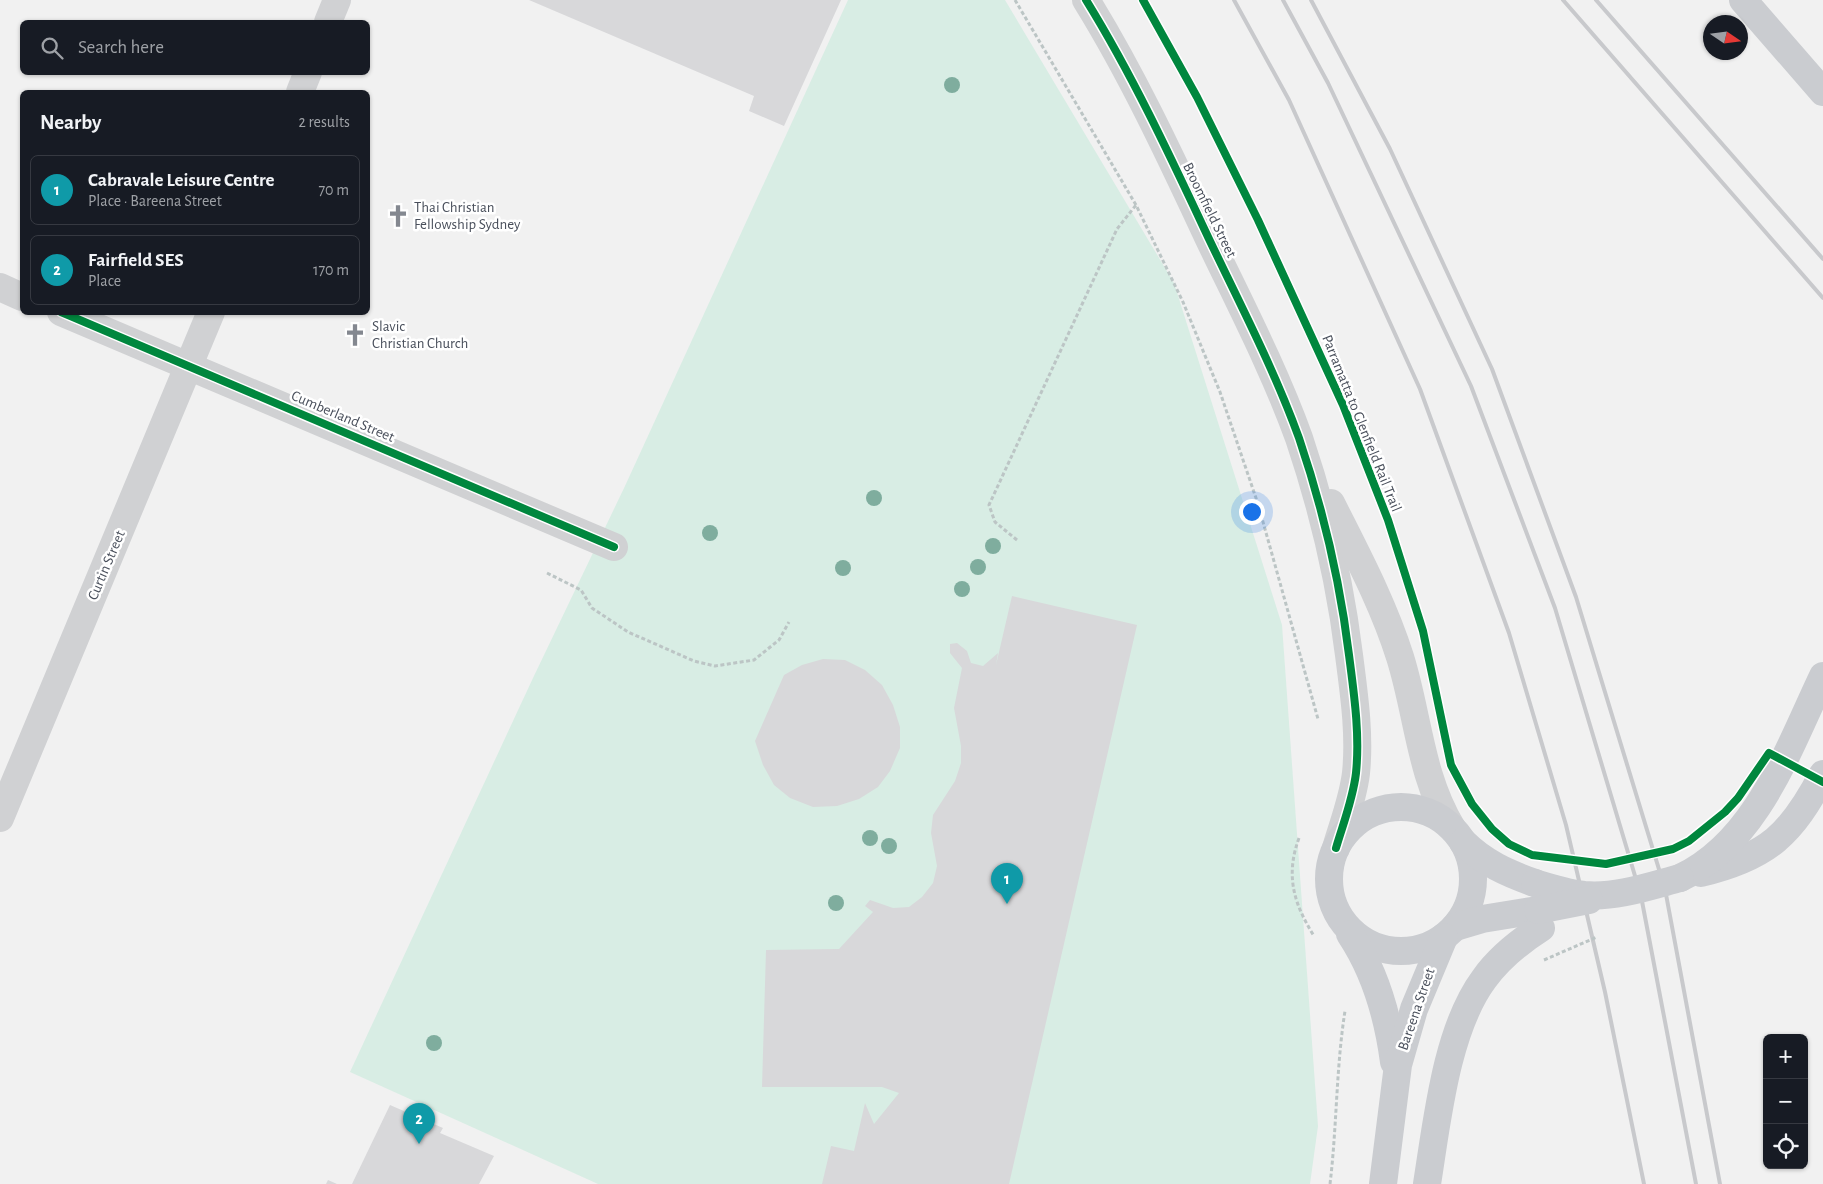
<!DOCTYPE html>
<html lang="en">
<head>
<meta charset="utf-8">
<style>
	body { margin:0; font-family:"Alegreya Sans",sans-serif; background:#20242c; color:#f1f3f6 }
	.controls { position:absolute; right:15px; bottom:15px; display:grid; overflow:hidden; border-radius:8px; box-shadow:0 1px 4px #0004 }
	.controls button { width:45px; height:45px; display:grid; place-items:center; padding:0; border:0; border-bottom:1px solid #363941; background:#171b24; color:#f1f3f6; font:25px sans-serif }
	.compass { position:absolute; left:1703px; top:15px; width:45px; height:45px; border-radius:50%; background:#171b24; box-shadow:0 1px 4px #0004; rotate:103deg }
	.you { position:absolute; left:1251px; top:511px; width:18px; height:18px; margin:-12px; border:4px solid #fff; border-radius:50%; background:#1a73e8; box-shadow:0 0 0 8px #1a73e833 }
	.badge { display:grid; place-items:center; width:32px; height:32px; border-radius:50%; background:#848890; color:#fff; font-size:16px; font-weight:700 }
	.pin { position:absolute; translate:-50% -41px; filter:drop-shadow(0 1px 2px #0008) }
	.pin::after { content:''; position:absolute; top:26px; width:18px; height:15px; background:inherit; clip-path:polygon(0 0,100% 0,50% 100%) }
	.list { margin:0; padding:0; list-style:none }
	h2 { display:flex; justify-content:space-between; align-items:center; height:65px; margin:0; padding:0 20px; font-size:21px }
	h2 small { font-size:16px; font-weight:400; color:#9ea1a6 }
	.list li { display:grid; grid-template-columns:32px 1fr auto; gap:15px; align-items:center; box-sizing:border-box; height:70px; margin:0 10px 10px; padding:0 10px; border:1px solid #363941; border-radius:8px }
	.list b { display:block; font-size:19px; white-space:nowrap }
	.list p { margin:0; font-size:16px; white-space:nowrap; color:#9ea1a6 }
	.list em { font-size:16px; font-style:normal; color:#9ea1a6 }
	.icon { flex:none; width:28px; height:28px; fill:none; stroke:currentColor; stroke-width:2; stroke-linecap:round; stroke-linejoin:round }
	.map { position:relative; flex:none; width:1823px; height:1184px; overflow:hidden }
	.search { position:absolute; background:#171b24; box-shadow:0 1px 4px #0004; left:20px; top:20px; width:350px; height:55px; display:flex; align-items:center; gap:12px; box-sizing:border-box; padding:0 18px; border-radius:8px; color:#9ea1a6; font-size:19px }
	.panel { position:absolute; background:#171b24; box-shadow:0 1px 4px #0004; left:20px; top:90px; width:350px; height:225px; border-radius:8px }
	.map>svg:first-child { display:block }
	.green { fill:#d8ede4 }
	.building { fill:#d8d8da }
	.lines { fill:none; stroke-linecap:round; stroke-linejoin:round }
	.path { stroke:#bcc5c5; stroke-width:3; stroke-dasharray:4 2.5; stroke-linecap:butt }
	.minor { stroke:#d0d1d3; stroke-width:28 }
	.major { stroke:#caccd0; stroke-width:28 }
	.rail { stroke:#c8c9cc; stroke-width:4 }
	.path-bridge { stroke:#bcc5c5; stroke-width:3; stroke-dasharray:4 2.5; stroke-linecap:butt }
	.major-bridge { stroke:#caccd0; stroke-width:28 }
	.cycleway-casing { stroke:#fff; stroke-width:11 }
	.cycleway { stroke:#00873e; stroke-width:8 }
	.tree { fill:#7fad9e }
	.labels { text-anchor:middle; stroke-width:5; stroke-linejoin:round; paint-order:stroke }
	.poi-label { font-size:15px; fill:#494f5b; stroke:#fff; text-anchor:start }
	.street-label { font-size:15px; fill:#494f5b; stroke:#fff }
</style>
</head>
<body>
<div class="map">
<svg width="1823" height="1184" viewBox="0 0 1823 1184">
	<rect width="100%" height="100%" fill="#f1f1f1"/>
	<!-- green -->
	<polygon class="green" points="848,0 1005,0 1174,283 1282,625 1318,1126 1310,1184 598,1184 350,1072 533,678 625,486"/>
	<!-- building -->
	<g class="building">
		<polygon points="529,0 841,0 784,126 749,111 754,96"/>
		<polygon points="1012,596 1137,625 1009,1184 822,1184 831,1146 854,1151 865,1103 874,1124 899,1093 882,1087 762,1087 766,950 839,949 873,912 865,906 870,900 893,908 909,907 922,897 933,883 937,866 931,833 933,815 955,781 961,763 961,746 954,708 962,668 950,653 950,644 957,643 967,651 971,663 983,666 998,653 996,665"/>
		<polygon points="823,659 845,660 865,670 882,685 893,705 900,727 900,748 890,771 878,787 859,799 837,806 813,807 790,798 774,785 763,765 755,741 784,675 802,665"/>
		<polygon points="390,1105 443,1128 440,1133 494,1156 479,1184 352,1184"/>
		<polygon points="328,1180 337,1184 326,1184"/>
	</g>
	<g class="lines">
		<!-- path -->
		<g class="path">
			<polyline points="1015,0 1136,205 1183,302 1220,392 1258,504 1318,719"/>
			<polyline points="1017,540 995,522 989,505 1117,229 1136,205"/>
			<polyline points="547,573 581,590 592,608 628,632 694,661 715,666 754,660 779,640 789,622"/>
			<path d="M1299,838c-14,38 -5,66 15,98"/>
			<path d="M1330,1184c7,-58 6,-116 15,-173"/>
		</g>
		<!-- minor -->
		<g class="minor">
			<path d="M1086,0c47,76 85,158 123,239 31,65 65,130 90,199 24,71 41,143 50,217 5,39 11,79 7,118 -3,26 -13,51 -20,75"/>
			<polyline points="328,22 337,0"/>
			<polyline points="300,92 308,72"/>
			<polyline points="0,287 22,297"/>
			<polyline points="61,312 614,547"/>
			<path d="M1331,503c25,50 52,100 69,154 18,57 20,119 52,171"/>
			<polyline points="0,818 211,312"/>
		</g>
		<!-- major -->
		<g class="major">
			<polyline points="1743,0 1823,92"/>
			<circle cx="1401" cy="879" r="72"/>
			<path d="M1463,842c21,21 44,31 72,41"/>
			<path d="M1701,873c67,-16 91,-39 122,-99"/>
			<path d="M1680,878c77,-36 109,-131 143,-202"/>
			<polyline points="1455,927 1482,919 1538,910"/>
			<path d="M1350,934c26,39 38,82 44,128"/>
			<polyline points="1383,1184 1398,1065 1414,1009 1444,937"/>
			<path d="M1427,1184c10,-62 19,-154 57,-205 15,-21 35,-37 57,-51"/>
		</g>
		<!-- rail -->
		<g class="rail">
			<polyline points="1234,0 1289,100 1420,389 1509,633 1566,825 1605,992 1644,1184"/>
			<polyline points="1283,0 1328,83 1471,386 1555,608 1641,896 1696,1184"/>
			<polyline points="1311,0 1390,149 1492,369 1576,597 1665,889 1720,1184"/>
			<polyline points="1563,0 1823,298"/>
			<polyline points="1596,0 1823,259"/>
		</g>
		<!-- path-bridge -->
		<polyline class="path-bridge" points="1544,960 1597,937"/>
		<!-- major-bridge -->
		<g class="major-bridge">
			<path d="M1535,883c16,5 33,10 49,12 32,3 66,-9 96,-17"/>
			<polyline points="1538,910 1589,900"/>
		</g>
		<defs>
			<g id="cycleway">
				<path d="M1086,0c47,76 85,158 123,239 31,65 65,130 90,199 24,71 41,143 50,217 5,39 11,79 7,118 -3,26 -13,51 -20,75"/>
				<polyline points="1143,0 1197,97 1258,220 1343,405 1388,520 1423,631 1451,765 1472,804 1492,829 1509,844 1532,855 1606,864 1673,849 1689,841 1725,812 1738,798 1769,753 1823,782"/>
				<polyline points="61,312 614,547"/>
			</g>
		</defs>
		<!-- cycleway casing -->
		<use href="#cycleway" class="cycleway-casing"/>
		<!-- cycleway -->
		<use href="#cycleway" class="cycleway"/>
	</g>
	<!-- trees -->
	<g class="tree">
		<circle cx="952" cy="85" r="8"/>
		<circle cx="874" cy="498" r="8"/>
		<circle cx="710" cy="533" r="8"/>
		<circle cx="993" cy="546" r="8"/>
		<circle cx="978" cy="567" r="8"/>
		<circle cx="843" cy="568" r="8"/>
		<circle cx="962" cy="589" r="8"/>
		<circle cx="870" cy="838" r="8"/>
		<circle cx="889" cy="846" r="8"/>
		<circle cx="836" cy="903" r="8"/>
		<circle cx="434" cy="1043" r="8"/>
	</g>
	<!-- icons -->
	<defs>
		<symbol id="church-bare" viewBox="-9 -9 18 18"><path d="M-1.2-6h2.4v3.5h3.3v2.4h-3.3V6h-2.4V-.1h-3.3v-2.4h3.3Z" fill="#848890" stroke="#fff" stroke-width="2.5" paint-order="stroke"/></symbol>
	</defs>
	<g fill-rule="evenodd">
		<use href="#church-bare" x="382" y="200" width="32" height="32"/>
		<use href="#church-bare" x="339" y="319" width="32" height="32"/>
	</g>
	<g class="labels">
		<!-- poi labels -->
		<g class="poi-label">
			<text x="414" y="212">Thai Christian<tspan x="414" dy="17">Fellowship Sydney</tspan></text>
			<text x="372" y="331">Slavic<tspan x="372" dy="17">Christian Church</tspan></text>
		</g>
		<!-- street labels -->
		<g class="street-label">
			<text transform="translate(1210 210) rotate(64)" y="5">Broomfield Street</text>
			<text transform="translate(343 416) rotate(23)" y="5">Cumberland Street</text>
			<text transform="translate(1362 423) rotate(68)" y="5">Parramatta to Glenfield Rail Trail</text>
			<text transform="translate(106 565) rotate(-67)" y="5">Curtin Street</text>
			<text transform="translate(1416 1009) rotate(-71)" y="5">Bareena Street</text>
		</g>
	</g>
</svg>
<div class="controls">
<button>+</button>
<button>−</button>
<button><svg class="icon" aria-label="locate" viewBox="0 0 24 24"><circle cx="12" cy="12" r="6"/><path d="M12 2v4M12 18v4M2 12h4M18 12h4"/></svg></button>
</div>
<svg class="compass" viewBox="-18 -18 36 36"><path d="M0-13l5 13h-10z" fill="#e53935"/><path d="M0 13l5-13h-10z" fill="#9ea1a6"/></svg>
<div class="you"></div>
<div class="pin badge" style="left:1007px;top:904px;background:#0f9aa8">1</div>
<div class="pin badge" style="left:419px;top:1144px;background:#0f9aa8">2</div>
<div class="search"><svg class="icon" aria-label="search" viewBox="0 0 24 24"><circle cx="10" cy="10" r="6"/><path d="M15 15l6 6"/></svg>Search here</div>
<section class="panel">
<h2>Nearby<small>2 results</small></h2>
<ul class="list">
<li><span class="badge" style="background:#0f9aa8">1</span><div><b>Cabravale Leisure Centre</b><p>Place · Bareena Street</p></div><em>70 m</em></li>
<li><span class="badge" style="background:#0f9aa8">2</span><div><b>Fairfield SES</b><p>Place</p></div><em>170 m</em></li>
</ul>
</section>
</div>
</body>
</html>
